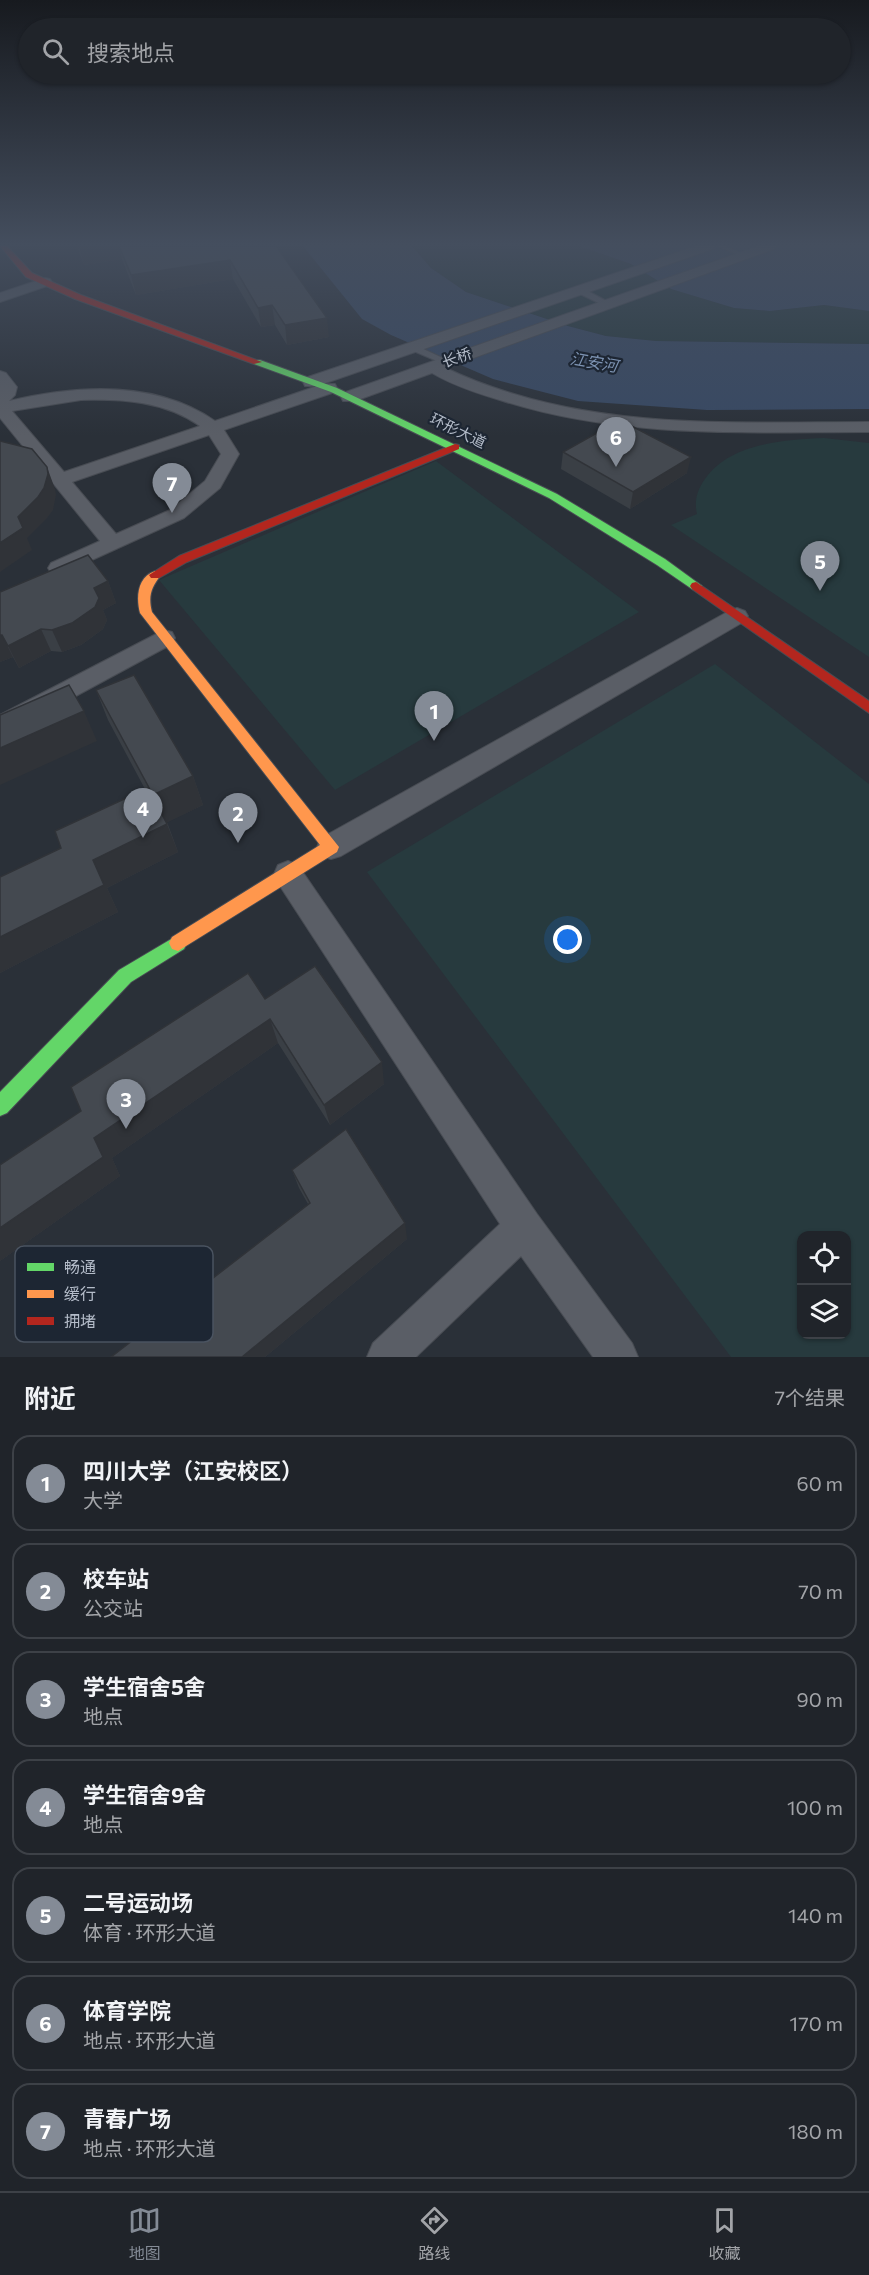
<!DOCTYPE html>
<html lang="zh">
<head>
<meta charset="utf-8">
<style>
	body { margin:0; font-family:Commissioner,"Noto Sans SC",sans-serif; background:#282c32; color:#f1f3f6 }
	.controls { position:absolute; right:18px; bottom:18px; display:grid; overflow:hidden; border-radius:12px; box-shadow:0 2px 4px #0004 }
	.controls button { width:54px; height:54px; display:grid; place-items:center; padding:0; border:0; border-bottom:2px solid #3d4147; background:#20242a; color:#f1f3f6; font:30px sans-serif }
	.you { position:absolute; left:568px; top:940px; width:21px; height:21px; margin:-15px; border:4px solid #fff; border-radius:50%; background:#1a73e8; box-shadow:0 0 0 9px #1a73e833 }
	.badge { display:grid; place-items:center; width:39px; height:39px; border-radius:50%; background:#848b96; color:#fff; font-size:20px; font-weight:700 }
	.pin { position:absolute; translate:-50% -50px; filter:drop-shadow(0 2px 3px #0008) }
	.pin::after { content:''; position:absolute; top:32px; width:21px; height:18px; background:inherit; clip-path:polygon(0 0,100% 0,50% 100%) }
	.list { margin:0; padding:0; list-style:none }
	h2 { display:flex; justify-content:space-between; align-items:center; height:78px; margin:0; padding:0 24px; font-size:26px }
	h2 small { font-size:20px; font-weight:400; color:#a2a4a8 }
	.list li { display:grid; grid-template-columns:39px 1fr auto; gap:18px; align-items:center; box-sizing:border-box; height:96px; margin:0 12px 12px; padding:0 12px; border:2px solid #3d4147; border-radius:18px }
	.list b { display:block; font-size:22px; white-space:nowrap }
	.list p { margin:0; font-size:20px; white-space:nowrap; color:#a2a4a8 }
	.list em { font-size:20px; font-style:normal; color:#a2a4a8 }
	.icon { flex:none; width:33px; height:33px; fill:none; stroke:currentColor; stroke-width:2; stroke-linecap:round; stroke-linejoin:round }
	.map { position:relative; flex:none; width:869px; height:1357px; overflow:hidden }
	.search { position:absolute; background:#20242a; box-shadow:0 2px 4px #0004; left:18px; right:18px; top:18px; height:66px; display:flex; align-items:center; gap:15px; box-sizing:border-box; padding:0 21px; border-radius:33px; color:#a2a4a8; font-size:22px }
	.sheet { height:834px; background:#20242a }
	nav { display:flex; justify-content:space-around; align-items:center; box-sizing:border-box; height:84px; border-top:2px solid #3d4147; background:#20242a; font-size:16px; color:#a2a4a8 }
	nav a { display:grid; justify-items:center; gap:3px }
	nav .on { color:#848b96 }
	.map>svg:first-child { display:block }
	.green { fill:#273a3e; fill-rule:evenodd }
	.water { fill:#384963 }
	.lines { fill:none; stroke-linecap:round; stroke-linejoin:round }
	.lane-casing { stroke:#484c53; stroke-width:2 }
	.street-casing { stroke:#484c53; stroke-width:2 }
	.fast-casing { stroke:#484c53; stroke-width:2 }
	.slow-casing { stroke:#484c53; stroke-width:2 }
	.jam-casing { stroke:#484c53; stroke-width:2 }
	.lane { fill:#5a5e66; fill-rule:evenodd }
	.street { fill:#5a5e66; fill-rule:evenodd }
	.fast { fill:#63d668; fill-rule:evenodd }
	.slow { fill:#ff974d; fill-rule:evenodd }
	.jam { fill:#b3261e; fill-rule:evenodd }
	.wall { fill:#3a3f45 }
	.shaded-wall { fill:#303338 }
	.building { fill:#444950; stroke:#303338; stroke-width:1.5 }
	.labels { text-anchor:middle; stroke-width:4.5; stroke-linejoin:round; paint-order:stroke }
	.far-street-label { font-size:15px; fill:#b4bcc9; stroke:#1d2633 }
	.far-water-label { font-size:16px; font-style:italic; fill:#7c92b1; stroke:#1d2633 }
	.key { fill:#1d2633; stroke:#4a5360; stroke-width:1.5 }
	.key-label { font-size:16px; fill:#b4bcc9 }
</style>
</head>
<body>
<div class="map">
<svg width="869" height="1357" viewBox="0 0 869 1357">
	<rect width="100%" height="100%" fill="#2a3038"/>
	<!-- green -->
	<g class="green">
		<polygon points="413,246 579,246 631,264 671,289 734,308 770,311 824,305 869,311 869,344 655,341 606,336 568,326 466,292 431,268"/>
		<path d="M824,438l45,5v214l-198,-132 26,-11c-3,-13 0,-24 8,-35 25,-36 78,-39 119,-41z"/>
		<polygon points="436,461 639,612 335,790 159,580"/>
		<path d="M715,664l154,120v573h-138l-364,-485zM802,1236h44v98h-44z"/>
	</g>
	<!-- water -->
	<g class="water">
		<polygon points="303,246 412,246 431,268 466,292 568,326 606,336 656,341 869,344 869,409 707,410 578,401 493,379 391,335 362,319"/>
		<polygon points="579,246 869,246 869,311 824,305 770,311 734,308 671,289 631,264"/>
	</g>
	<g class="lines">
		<defs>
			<g id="lane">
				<polygon points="717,246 725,246 746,255 741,256"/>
				<polygon points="576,288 582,288 612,304 605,306 576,292"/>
				<polygon points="409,345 415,345 451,362 444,364 409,349"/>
			</g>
			<g id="street">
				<polygon points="696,246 715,246 713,249 317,386 305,386 303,382 305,378"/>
				<path d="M758,246h18l-2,3 -328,119c22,11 45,19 68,26 115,35 236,28 355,28v10c-123,0 -247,7 -366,-31 -24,-7 -49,-15 -71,-28l-77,28h-12l-2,-4 2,-4z"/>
				<polygon points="45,278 50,279 52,282 50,285 0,302 0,293"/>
				<path d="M0,371l6,2 11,14 -2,8 -6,6c67,-16 147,-21 206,20l108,-37h12l2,4 -2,4 -111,38 15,24 -19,34 -36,30 -125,57 -8,-2 -3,-5 3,-5 49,-22 -100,-123zM81,400c42,-1 83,1 119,26l-136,46 -52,-61zM209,435l12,19 -16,27 -35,29 -54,24 -44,-52z"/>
				<polygon points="737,608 745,611 748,616 745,621 341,856 331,859 321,856 317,847 321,838 729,611"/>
				<polygon points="164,630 172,632 175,638 172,644 0,737 0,715"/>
				<polygon points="288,861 298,865 537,1214 632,1343 638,1357 593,1357 521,1256 416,1357 367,1357 373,1343 500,1224 278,883 274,874 278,865"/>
			</g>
			<g id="fast">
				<polygon points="254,360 260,360 337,388 557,494 665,559 702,586 696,590 692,589 657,565 549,498 331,392 254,364"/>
				<polygon points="178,935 184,937 187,943 184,949 131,982 7,1113 0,1116 0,1092 119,970"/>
			</g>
			<path id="slow" d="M155,571l6,4c-10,13 -13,21 -9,37l187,235 -2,5 -159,99 -6,-2 -3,-6 3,-6 148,-92 -180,-232c-4,-15 -3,-36 15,-42z"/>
			<g id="jam">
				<polygon points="0,246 7,246 32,273 81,295 262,362 254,364 75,299 26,277"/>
				<polygon points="455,444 459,445 459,449 187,562 159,578 151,578 149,575 179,556"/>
				<polygon points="696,582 869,701 869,713 692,589 690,586 692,583"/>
			</g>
		</defs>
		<!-- lane casing -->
		<use href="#lane" class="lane-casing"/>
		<!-- street casing -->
		<use href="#street" class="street-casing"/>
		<!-- fast casing -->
		<use href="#fast" class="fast-casing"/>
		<!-- slow casing -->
		<use href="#slow" class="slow-casing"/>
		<!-- jam casing -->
		<use href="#jam" class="jam-casing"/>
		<!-- lane -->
		<use href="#lane" class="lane"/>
		<!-- street -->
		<use href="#street" class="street"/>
		<!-- fast -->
		<use href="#fast" class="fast"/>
		<!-- slow -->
		<use href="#slow" class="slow"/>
		<!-- jam -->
		<use href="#jam" class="jam"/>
	</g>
	<!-- wall -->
	<g class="wall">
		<polygon points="77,246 276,246 329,337 287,345 275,325 261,327 233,279 136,295 122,259 84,265"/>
		<polygon points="563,452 687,473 630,509 561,469"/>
		<polygon points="108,581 116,603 103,610 107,620 103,629 81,645 62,652 51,651 19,668 13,657 0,662 0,592"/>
		<polygon points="96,690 193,776 203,805 167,822 178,852 107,888 118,912 0,973 0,877 61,848 145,789 108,720"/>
		<polygon points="265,999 384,1084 330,1125 278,1043 112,1158 120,1176 0,1261 0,1165"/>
		<polygon points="292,1170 407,1239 265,1357 111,1357 308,1204 299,1188"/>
	</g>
	<!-- shaded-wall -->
	<g class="shaded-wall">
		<polygon points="79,246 119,246 122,259 84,265"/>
		<polygon points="230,260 233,279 136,295 131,275"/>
		<polygon points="272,305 275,325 261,327 258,308"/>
		<polygon points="327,318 329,337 287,345 285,325"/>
		<polygon points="691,457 687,473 630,509 633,492"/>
		<polygon points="47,467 55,489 56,495 53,510 47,518 27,538 32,550 0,572 0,543 18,517"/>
		<polygon points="108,581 116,603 103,610 107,620 103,629 81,645 62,652 52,630 94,588"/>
		<polygon points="41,629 51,651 19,668 8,646"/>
		<polygon points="0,635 2,635 13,657 0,662"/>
		<polygon points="84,711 97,741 0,785 0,748"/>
		<polygon points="193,776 203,805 164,824 153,795"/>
		<polygon points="167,824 178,852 107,888 118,912 0,973 0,937 93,860"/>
		<polygon points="270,1019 278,1043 112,1158 120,1176 0,1261 0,1228 94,1138"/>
		<polygon points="382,1062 384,1084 330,1125 324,1105"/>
		<polygon points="405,1223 407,1239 265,1357 242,1357"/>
	</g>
	<!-- building -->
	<g class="building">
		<polygon points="119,246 276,246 327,318 285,325 272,305 258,308 230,260 131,275"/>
		<polygon points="620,420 691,457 633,492 563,452"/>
		<polygon points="0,441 32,449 47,467 48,474 44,488 38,497 18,517 23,528 0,543"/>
		<polygon points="88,555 108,581 94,588 99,598 95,607 72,623 52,630 41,629 8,646 2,635 0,635 0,592"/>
		<polygon points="134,675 193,776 153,795 96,690"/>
		<polygon points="69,685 84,711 0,748 0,715"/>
		<polygon points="148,788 167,824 93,860 104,885 0,937 0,877 61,848 55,831"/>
		<polygon points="315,966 382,1062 324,1105 270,1019 94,1138 103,1157 0,1228 0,1165 81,1111 71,1087 248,973 265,999"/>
		<polygon points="346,1129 405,1223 242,1357 111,1357 310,1203 292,1170"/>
	</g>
	<!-- sky -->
	<linearGradient id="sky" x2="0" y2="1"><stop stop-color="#171a1f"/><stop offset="0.56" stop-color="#444e5e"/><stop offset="1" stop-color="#444e5e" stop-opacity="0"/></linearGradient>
	<rect width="869" height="436" fill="url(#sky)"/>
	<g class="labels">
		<!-- far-street labels -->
		<g class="far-street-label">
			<text transform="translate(457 358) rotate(-20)" y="5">长桥</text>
			<text transform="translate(458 431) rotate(26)" y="5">环形大道</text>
		</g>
		<!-- far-water labels -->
		<g class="far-water-label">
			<text transform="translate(594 362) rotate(10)" y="6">江安河</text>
		</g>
	</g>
	<!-- legend -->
	<rect x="15" y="1246" width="198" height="96" rx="9" class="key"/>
	<rect x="27" y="1263" width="27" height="8" fill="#63d668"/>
	<rect x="27" y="1290" width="27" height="8" fill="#ff974d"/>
	<rect x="27" y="1317" width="27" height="8" fill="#b3261e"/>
	<g class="key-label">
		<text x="64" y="1273">畅通</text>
		<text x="64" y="1300">缓行</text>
		<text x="64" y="1327">拥堵</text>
	</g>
</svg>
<div class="controls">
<button><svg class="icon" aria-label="locate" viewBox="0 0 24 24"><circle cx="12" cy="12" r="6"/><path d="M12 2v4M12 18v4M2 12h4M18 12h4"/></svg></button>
<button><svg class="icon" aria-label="layers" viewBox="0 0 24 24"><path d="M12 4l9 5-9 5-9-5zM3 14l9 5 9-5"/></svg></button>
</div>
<div class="you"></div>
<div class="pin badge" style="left:434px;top:741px">1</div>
<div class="pin badge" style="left:238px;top:843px">2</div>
<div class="pin badge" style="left:126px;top:1129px">3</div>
<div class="pin badge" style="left:143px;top:838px">4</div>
<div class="pin badge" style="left:820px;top:591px">5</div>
<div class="pin badge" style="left:616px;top:467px">6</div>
<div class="pin badge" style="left:172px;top:513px">7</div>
<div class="search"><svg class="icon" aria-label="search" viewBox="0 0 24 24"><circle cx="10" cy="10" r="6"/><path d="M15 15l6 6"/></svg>搜索地点</div>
</div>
<section class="sheet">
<h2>附近<small>7个结果</small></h2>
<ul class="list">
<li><span class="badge">1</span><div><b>四川大学（江安校区）</b><p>大学</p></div><em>60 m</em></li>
<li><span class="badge">2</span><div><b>校车站</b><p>公交站</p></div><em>70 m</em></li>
<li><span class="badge">3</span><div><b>学生宿舍5舍</b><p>地点</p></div><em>90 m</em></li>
<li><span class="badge">4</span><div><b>学生宿舍9舍</b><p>地点</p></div><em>100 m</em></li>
<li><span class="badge">5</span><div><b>二号运动场</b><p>体育 · 环形大道</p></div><em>140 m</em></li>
<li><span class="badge">6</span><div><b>体育学院</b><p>地点 · 环形大道</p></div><em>170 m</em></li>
<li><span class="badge">7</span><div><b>青春广场</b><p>地点 · 环形大道</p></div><em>180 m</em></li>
</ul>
</section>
<nav>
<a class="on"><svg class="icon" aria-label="map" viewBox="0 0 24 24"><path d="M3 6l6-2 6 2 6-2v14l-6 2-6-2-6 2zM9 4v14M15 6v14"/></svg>地图</a>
<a><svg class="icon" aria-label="directions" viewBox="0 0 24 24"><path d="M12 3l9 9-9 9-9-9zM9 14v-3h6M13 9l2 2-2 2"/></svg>路线</a>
<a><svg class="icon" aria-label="saved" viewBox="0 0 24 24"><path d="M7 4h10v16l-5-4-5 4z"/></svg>收藏</a>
</nav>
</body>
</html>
